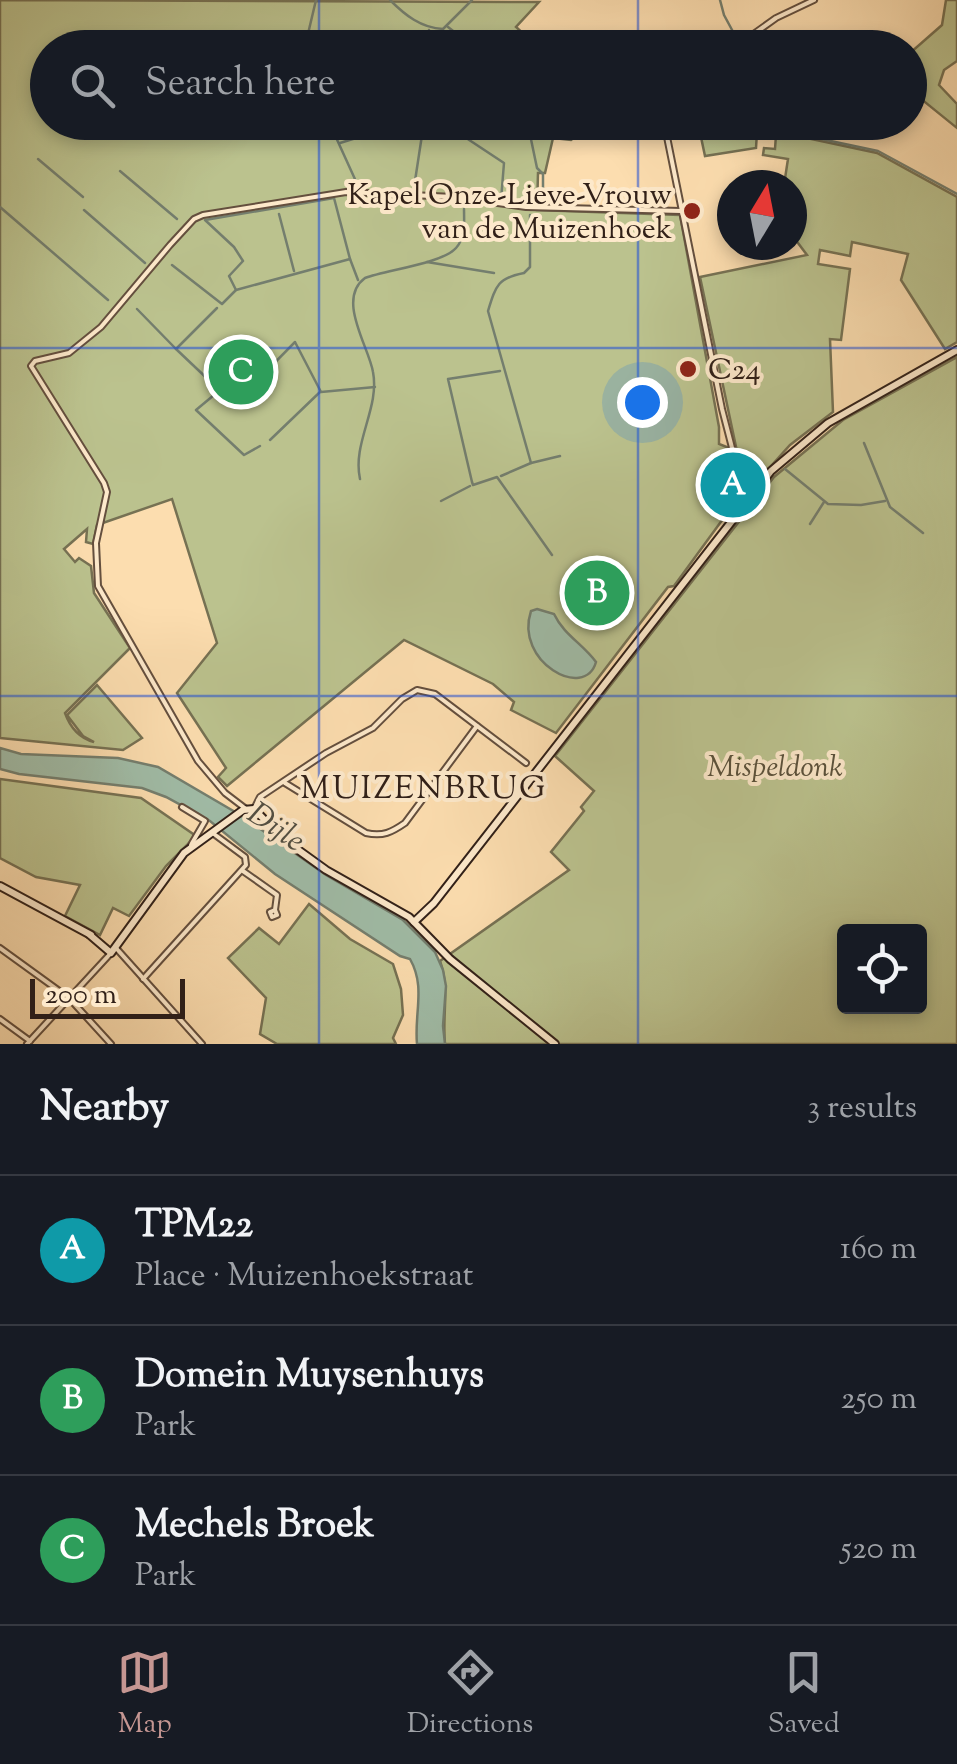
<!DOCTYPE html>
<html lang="en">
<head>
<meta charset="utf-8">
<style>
	body { margin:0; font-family:"Sorts Mill Goudy",serif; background:#242831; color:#f1f3f6 }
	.controls { position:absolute; right:30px; bottom:30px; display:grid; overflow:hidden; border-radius:10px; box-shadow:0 5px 15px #0003 }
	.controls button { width:90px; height:90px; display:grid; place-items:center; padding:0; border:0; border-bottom:2px solid #363941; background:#171b24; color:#f1f3f6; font:50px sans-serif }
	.compass { position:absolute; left:717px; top:170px; width:90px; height:90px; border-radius:50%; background:#171b24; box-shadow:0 5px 15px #0003; rotate:10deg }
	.scale { position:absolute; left:30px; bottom:25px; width:155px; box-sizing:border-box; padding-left:10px; border:5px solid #312018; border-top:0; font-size:28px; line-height:35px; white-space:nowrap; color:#312018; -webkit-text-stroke:8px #fde9cb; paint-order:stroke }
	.you { position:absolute; left:642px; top:402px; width:35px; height:35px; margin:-25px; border:8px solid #fff; border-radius:50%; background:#1a73e8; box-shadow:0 0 0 15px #1a73e833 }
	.badge { display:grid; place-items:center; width:65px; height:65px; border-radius:50%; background:#c59692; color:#fff; font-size:32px; font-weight:700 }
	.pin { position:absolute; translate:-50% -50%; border:5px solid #fff; box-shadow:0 2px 10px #0006 }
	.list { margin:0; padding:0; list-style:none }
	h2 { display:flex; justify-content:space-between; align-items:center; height:130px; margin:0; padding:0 40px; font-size:42px }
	h2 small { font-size:32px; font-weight:400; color:#9ea1a6 }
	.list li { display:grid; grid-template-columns:65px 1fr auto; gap:30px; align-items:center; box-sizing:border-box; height:150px; padding:0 40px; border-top:2px solid #363941 }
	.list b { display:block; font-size:38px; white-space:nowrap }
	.list p { margin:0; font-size:32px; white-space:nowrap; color:#9ea1a6 }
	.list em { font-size:32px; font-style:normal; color:#9ea1a6 }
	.icon { flex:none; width:55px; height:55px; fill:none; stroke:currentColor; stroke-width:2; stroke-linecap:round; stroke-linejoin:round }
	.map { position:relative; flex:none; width:957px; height:1044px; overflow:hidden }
	.search { position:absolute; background:#171b24; box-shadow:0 5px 15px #0003; left:30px; right:30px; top:30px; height:110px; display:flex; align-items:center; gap:25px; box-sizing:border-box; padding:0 35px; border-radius:55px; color:#9ea1a6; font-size:38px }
	.sheet { height:580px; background:#171b24 }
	nav { display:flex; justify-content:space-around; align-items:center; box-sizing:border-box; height:140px; border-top:2px solid #363941; background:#171b24; font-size:28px; color:#9ea1a6 }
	nav a { display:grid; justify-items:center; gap:5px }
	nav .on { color:#c59692 }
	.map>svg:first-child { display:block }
	.green { fill:#bbc28e; stroke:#767153; stroke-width:2.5; fill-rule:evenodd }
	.water { fill:#a0bca7; stroke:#747e6e; stroke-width:2.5 }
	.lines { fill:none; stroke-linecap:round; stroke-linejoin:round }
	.stream { stroke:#747e6e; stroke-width:2.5 }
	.street-casing { stroke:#644f3e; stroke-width:8 }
	.secondary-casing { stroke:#312018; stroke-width:10 }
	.street { stroke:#fde9cb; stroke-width:4 }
	.secondary { stroke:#fde9cb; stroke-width:6 }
	.grid { fill:none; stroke:#1d4ed8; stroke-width:2.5; stroke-opacity:0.55 }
	.poi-dot { fill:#8f2418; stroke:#fde9cb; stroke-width:4 }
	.labels { text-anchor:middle; stroke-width:8; stroke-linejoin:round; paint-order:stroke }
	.poi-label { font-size:30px; fill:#312018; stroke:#fde9cb; text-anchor:end }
	.park-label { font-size:30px; font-style:italic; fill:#5a513b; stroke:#fde9cb }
	.neighbourhood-label { font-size:32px; letter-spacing:2.5px; fill:#312018; stroke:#fde9cb }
	.water-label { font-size:32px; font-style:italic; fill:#524f43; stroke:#fde9cb }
</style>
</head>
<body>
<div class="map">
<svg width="957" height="1044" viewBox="0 0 957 1044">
	<rect width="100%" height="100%" fill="#fcddaf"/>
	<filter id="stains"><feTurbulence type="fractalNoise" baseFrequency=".002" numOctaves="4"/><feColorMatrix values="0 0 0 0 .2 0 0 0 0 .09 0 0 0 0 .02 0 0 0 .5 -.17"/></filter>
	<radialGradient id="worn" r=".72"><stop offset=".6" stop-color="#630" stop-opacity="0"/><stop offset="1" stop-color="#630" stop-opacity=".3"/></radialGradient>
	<!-- green -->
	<g class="green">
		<path d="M0,0l539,2 -23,25 22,20 -490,1v74l536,1v7l-13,10 -18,-2 -8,35h-7l-1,37 143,5 39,212v17l10,4 10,49 -65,89 -6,1 -112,146 -45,-23 3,-8 -21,-18 -89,-44 -177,146 -9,-9 8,-9 -49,-75 40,-50 -45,-144 -75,26 -4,19 -7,-2 1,-13 -23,20 11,13 4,-4 12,8 3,27 36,55 -65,65c5,14 14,25 29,29l-11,-6 -16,-21 30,-30 45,53 -19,12 -123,-12z"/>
		<polygon points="946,0 957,0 957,61 944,70 939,85 957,104 957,128 910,90 910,53 942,25"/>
		<polygon points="698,123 770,123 793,135 877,153 957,197 957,342 945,349 901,280 908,254 852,242 850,256 820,250 818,264 850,269 841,340 830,339 833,412 790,445 746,494 700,277 807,255 792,235 792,185 784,185 788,159 763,155 764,148 775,149 776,135 757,132 756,148 705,156"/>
		<path d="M957,357v687h-512c-3,-28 5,-55 -5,-83l129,-91 -18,-18 33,-41 -3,-4 13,-16 -39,-35 219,-279 69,-57zM844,932h76v74h-76z"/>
		<polygon points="0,779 141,798 196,836 166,866 129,916 113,908 100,935 65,916 80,885 36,877 0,858"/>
		<polygon points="309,904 350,939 393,964 401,989 403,1015 393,1038 396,1044 277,1044 260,1034 266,998 228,958 259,928 279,944"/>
	</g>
	<!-- water -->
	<g class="water">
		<path d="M537,609l17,5c10,21 29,30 42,48 -11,39 -82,0 -65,-51z"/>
		<path d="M0,748l21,6 97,4 40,9 84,49 84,59 77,45 32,32 8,18 3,16 -3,40 2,18h-28c-3,-31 9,-57 -7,-85l-10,-3 -125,-82 -65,-53 -44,-24 -24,-9 -123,-14 -19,-5z"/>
	</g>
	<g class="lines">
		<!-- stream -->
		<g class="stream">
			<path d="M390,0c15,15 31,28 53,29l29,-29"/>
			<polyline points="720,0 724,15 738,41"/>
			<polyline points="448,27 475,48"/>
			<polyline points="309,48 307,38 316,0"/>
			<polyline points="425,48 429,30"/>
			<polyline points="329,122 359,188 370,191"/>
			<polyline points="774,122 807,136 878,151 957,194"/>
			<polyline points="340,143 401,124"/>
			<polyline points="38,159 83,197"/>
			<polyline points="120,171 177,219"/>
			<polyline points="413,194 424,122"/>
			<polyline points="421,194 501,200 504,163 442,122"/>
			<polyline points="506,200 543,203 543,174 537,168 528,125 524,122"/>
			<polyline points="0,207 108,300"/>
			<polyline points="84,210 145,263"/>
			<polyline points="279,214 294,271"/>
			<path d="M530,215v52l-6,6c-26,5 -28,12 -36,38l43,152 29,-7"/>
			<polyline points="427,262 494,273"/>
			<polyline points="172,265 222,304 236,290 350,259 358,280"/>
			<polyline points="236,290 229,276 243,261 234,247 205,220 334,198 350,259"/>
			<polyline points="137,309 176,349 217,308"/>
			<polyline points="176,349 234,404 295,342 321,392 375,387"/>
			<polyline points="500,371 448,379 472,482 473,485 497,477 552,555"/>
			<polyline points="214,395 196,410 244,455 260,446"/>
			<polyline points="270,440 320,392"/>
			<polyline points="864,443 890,507 923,533"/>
			<polyline points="785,469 828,504 861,505 885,501"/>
			<polyline points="501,476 531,463"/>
			<path d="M360,479c-8,-36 20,-71 13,-107 -4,-25 -37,-73 -8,-94 22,-8 78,-15 91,-30 10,-11 8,-26 8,-39"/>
			<polyline points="441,501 470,486"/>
			<polyline points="810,524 824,502"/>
		</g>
		<defs>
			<g id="street">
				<polyline points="734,48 776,18 814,0"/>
				<polyline points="664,122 722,409 746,502"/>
				<path d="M285,783l81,50c17,4 26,-1 39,-10l72,-97"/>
				<polyline points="182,807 205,821 191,845"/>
				<polyline points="246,809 225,793 198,761 98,586 96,543 107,492 104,483 31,366 35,361 69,353 101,327 170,245 194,219 203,215 346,192 454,197 526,207 681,211"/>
				<polyline points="254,809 260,797 326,753 373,728 402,699 417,690 435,694 526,763"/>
				<polyline points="243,871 277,895 275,910 270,912 272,917 277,915 275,910"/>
				<polyline points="0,948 69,998 111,1044"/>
				<polyline points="116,948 202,1044"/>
				<polyline points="143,979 246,865 245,857 214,834"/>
				<polyline points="0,1019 30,1041"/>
				<polyline points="27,1044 111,953"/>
			</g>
			<g id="secondary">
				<polyline points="0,886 91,935"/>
				<polyline points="414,922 434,903 771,471 828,423 957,350"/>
				<polyline points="90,935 111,953 184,853 243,810 254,809 283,839 326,870 409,917 450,959 555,1044"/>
			</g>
		</defs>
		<!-- street casing -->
		<use href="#street" class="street-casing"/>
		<!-- secondary casing -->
		<use href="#secondary" class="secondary-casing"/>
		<!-- street -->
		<use href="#street" class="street"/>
		<!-- secondary -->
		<use href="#secondary" class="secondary"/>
	</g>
	<!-- grid -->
	<path class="grid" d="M319,0v48M638,0v48M319,122v922M638,122v922M0,348h957M0,696h957"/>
	<!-- markers -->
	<g class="poi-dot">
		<circle cx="692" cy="211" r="10"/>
		<circle cx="688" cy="369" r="10"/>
	</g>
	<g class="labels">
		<!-- poi labels -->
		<g class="poi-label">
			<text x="672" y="204">Kapel Onze-Lieve-Vrouw<tspan x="672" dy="34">van de Muizenhoek</tspan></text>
			<text x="708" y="379" text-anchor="start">C24</text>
		</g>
		<!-- park labels -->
		<g class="park-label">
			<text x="775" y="776">Mispeldonk</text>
		</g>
		<!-- neighbourhood labels -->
		<g class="neighbourhood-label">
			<text x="424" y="798">MUIZENBRUG</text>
		</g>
		<!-- water labels -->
		<g class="water-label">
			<text transform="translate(277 826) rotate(34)" y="11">Dijle</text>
		</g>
	</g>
	<rect width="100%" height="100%" filter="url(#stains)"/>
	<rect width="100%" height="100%" fill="url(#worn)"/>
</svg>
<div class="controls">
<button><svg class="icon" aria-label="locate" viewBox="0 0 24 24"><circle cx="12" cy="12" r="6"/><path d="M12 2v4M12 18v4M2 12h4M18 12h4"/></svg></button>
</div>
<svg class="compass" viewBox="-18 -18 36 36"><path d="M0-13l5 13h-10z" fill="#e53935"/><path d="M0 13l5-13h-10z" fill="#9ea1a6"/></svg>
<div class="scale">200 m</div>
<div class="you"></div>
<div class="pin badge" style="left:733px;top:485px;background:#0f9aa8">A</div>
<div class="pin badge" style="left:597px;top:593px;background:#2e9e5b">B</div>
<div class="pin badge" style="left:241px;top:372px;background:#2e9e5b">C</div>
<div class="search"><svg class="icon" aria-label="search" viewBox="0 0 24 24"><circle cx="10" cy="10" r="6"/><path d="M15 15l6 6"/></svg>Search here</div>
</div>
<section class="sheet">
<h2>Nearby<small>3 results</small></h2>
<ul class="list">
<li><span class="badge" style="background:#0f9aa8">A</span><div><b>TPM22</b><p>Place · Muizenhoekstraat</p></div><em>160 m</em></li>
<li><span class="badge" style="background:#2e9e5b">B</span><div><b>Domein Muysenhuys</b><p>Park</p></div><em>250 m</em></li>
<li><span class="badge" style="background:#2e9e5b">C</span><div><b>Mechels Broek</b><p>Park</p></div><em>520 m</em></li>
</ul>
</section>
<nav>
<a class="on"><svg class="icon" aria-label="map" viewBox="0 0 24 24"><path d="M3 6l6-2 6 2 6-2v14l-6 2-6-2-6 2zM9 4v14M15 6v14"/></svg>Map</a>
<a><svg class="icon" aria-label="directions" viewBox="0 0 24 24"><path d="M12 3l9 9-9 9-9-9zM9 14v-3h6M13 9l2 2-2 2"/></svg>Directions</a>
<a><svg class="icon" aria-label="saved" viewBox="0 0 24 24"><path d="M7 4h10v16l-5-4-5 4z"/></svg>Saved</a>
</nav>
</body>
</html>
